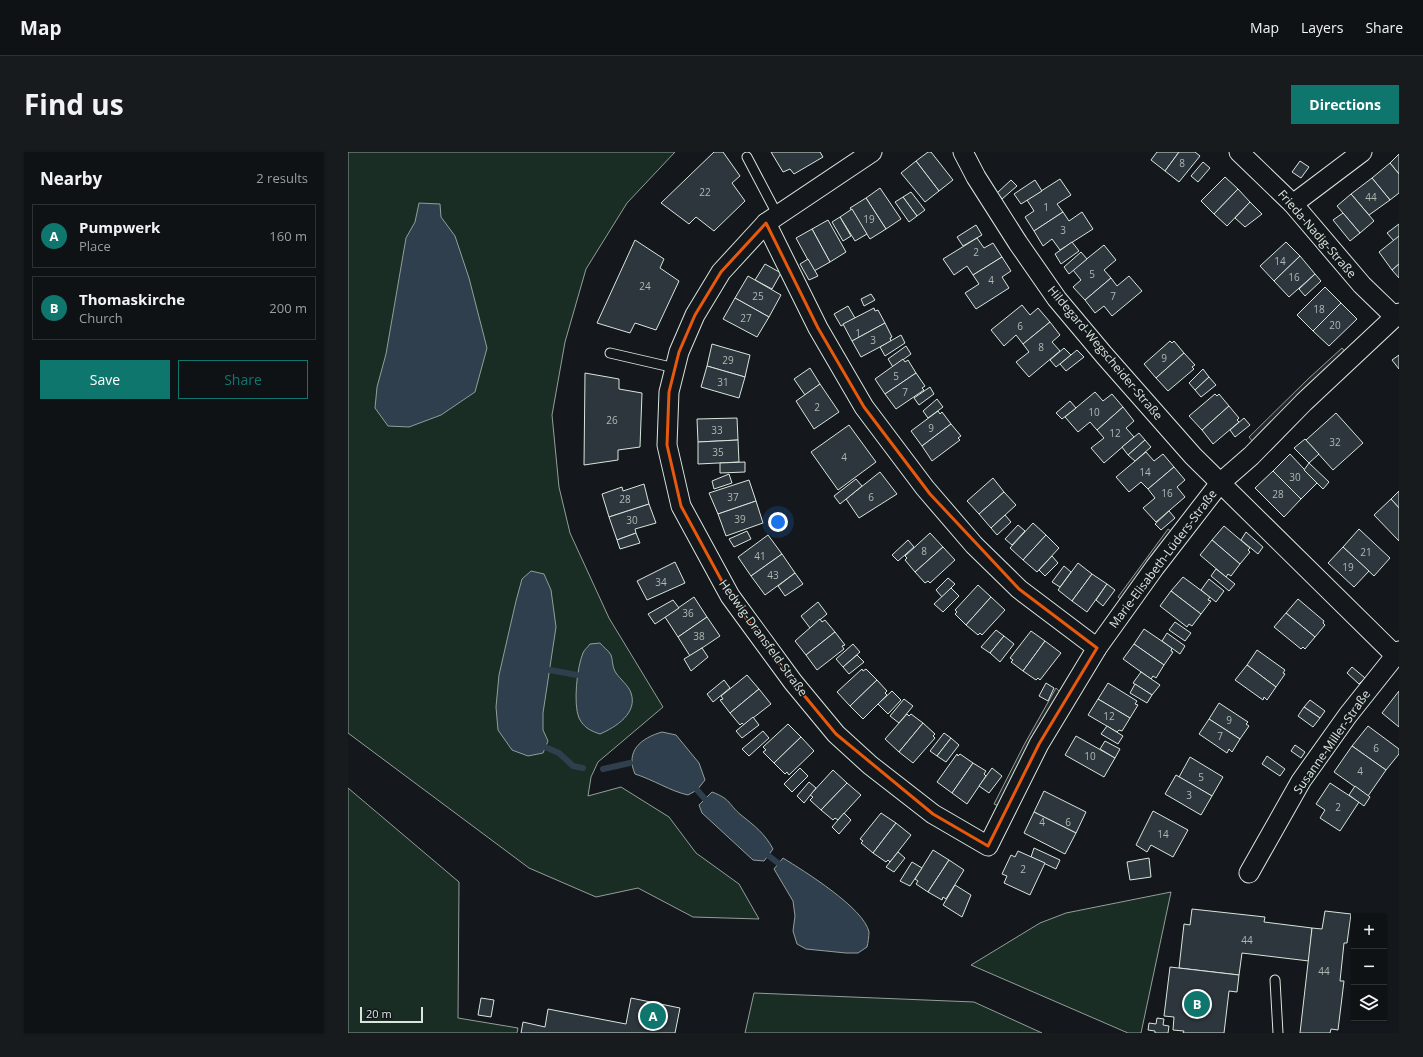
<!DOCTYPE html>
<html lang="en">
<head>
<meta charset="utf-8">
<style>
	body { margin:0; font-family:"Open Sans",sans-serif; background:#181b1e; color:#f1f3f6 }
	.controls { position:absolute; right:12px; bottom:12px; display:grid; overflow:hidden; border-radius:0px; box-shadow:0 1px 3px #0004 }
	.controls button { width:36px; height:36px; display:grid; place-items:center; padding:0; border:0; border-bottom:1px solid #2f3234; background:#0f1215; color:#f1f3f6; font:20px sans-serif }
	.scale { position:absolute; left:12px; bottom:10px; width:63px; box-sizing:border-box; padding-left:4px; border:2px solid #d8e6dc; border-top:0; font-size:11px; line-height:14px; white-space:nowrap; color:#d8e6dc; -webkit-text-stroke:3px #14181c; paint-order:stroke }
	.you { position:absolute; left:430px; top:370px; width:14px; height:14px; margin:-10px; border:3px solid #fff; border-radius:50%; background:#1a73e8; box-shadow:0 0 0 6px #1a73e833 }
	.badge { display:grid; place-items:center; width:26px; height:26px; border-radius:50%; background:#0f766e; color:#fff; font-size:13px; font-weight:700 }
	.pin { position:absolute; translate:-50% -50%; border:2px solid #fff; box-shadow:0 1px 4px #0006 }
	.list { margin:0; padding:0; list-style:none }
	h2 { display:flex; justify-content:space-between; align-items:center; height:52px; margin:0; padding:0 16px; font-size:17px }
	h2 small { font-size:13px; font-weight:400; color:#9b9ea0 }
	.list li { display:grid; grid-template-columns:26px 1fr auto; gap:12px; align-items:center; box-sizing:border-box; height:64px; margin:0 8px 8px; padding:0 8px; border:1px solid #2f3234; border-radius:0px }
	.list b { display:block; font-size:15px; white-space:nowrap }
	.list p { margin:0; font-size:13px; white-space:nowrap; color:#9b9ea0 }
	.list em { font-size:13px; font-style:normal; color:#9b9ea0 }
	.actions { display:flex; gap:8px; padding:12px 16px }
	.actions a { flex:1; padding:9px 0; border:1px solid #0f766e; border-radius:0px; text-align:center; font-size:14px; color:#0f766e }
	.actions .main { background:#0f766e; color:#fff }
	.icon { flex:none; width:22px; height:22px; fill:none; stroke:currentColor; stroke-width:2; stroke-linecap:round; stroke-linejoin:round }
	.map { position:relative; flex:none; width:1051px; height:881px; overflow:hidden; border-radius:0px }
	header { display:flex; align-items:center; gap:24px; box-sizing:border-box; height:56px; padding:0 20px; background:#0f1215; border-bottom:1px solid #2f3234 }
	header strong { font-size:19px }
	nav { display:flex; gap:22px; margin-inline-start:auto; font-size:14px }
	.intro { display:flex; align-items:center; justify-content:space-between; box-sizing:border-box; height:96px; padding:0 24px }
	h1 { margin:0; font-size:28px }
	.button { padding:10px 18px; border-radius:0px; background:#0f766e; color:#fff; font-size:14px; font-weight:700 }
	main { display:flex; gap:24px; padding:0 24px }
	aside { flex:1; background:#0f1215; border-radius:0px; box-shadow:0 1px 3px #0004 }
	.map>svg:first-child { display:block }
	.green { fill:#1a2d24; stroke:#939e99 }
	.parking { fill:#24282b; stroke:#939e99 }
	.water { fill:#2f3f4d; stroke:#939e99 }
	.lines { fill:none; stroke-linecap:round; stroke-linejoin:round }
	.stream { stroke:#2f3f4d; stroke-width:6 }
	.building { fill:#2c363c; stroke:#d8e6dc }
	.lane-casing { stroke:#d8e6dc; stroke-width:11 }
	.street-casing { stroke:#d8e6dc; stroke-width:21 }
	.lane { stroke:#14181c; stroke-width:9 }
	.street { stroke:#14181c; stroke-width:19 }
	.marked { fill:none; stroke:#e8590c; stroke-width:3; stroke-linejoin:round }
	.labels { text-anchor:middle; stroke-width:3; stroke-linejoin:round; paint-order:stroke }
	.number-label { font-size:10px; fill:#adbab4 }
	.street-label { font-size:12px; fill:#d8e6dc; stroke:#14181c }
</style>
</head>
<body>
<header>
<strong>Map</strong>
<nav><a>Map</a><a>Layers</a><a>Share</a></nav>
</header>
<div class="intro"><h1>Find us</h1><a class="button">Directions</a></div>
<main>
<aside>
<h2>Nearby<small>2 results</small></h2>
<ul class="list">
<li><span class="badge">A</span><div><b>Pumpwerk</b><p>Place</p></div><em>160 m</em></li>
<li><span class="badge">B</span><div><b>Thomaskirche</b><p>Church</p></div><em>200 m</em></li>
</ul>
<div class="actions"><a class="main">Save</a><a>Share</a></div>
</aside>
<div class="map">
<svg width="1051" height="881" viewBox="0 0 1051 881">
	<rect width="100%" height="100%" fill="#14181c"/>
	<!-- green -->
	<g class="green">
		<polygon points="0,0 327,0 279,51 238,117 217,190 204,263 211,335 222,381 261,466 315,555 250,610 243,625 240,644 273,635 321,665 348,701 391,732 411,767 345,765 290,736 248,745 181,716 0,581"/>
		<polygon points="0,636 111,730 110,866 170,876 169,881 0,881"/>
		<polygon points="823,740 793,881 780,881 623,813 692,771 718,761"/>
		<polygon points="406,841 626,850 694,881 397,881"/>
	</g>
	<!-- parking -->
	<g class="parking">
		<polygon points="994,196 999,202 906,291 901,285 960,227"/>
		<polygon points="820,377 826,381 775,449 770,445"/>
		<polygon points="708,536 713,541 653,655 646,652 676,593"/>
	</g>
	<!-- water -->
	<g class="water">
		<polygon points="71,51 92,52 93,65 107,84 121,126 139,196 127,240 93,263 61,275 40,274 27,256 29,235 38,202 58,86 67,70"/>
		<polygon points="183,419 196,422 203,438 208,475 195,561 195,578 200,589 195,601 180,604 164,598 150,578 148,555 151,523 168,449 174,427"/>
		<path d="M252,491c3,4 9,8 11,12 2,6 1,12 5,18 4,6 13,13 15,20 7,20 -15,34 -31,41 -9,-3 -16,-6 -21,-16 -6,-14 -2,-51 4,-65 1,-3 5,-6 7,-9z"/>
		<path d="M314,580l14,3 23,28 6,17 -8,10 -9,5c-18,-4 -34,-15 -53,-21 -10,-23 6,-36 27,-42z"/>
		<path d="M364,640c19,7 16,12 29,23 14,11 24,19 32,34l-9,12 -11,-1 -51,-47 -3,-8z"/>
		<path d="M435,706c21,13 81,50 86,74 0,4 -1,11 -2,15l-9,6h-12l-40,-4 -9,-5 -4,-13 2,-15 -2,-15 -19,-32z"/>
	</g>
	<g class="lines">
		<!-- stream -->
		<g class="stream">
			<polyline points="202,518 229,523"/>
			<polyline points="197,595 211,601 225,614 235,616"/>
			<polyline points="255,617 282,611"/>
			<polyline points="349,638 357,647"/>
			<polyline points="421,704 430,711"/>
		</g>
	</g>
	<!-- building -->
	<g class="building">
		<polygon points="366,0 375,0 392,24 384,31 397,49 366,79 348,65 341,72 313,51"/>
		<polygon points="423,0 472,0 475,5 446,22 442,17 435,20"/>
		<polygon points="580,0 583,0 605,28 591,39 568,9"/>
		<polygon points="809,0 831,0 817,19 803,8"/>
		<polygon points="831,0 847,0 852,4 831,30 817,19"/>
		<polygon points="1051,2 1051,22 1042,11"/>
		<polygon points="568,9 591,39 577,50 553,21"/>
		<polygon points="952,9 961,15 953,26 944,20"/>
		<polygon points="855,10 862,16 850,30 843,24"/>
		<polygon points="1042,11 1051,22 1051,41 1042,48 1024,26"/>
		<polygon points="877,25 890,37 866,62 853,49"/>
		<polygon points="1024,26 1042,48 1021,63 1003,42"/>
		<polygon points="712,27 723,43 709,52 715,60 686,79 677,65 686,59 679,48"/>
		<polygon points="663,28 669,34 654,47 649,41"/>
		<polygon points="687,28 694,39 673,52 666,42"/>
		<polygon points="532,36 553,67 538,77 518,46"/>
		<polygon points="890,37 902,50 879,74 866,62"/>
		<polygon points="563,40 577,58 569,64 555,45"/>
		<polygon points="1003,42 1026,69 1012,81 989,54"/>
		<polygon points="555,45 569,64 561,70 547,50"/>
		<polygon points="518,46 538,77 522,87 502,56"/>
		<polygon points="902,50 914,62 897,75 887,66"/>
		<polygon points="504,57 519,82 507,89 492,65"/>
		<polygon points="715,60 721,69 734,60 745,77 712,98 704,87 695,94 686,79"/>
		<polygon points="995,61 1012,81 1002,89 985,68"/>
		<polygon points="492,65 503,84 495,89 484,70"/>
		<polygon points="480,68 498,100 482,110 464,77"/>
		<polygon points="1051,72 1051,84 1046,89 1039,81"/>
		<polygon points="628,73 634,83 615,94 609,85"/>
		<polygon points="464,77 482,110 466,119 448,86"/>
		<polygon points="1051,84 1051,112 1044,118 1031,100"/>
		<polygon points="629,86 636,96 645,91 654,105 625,123 619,114 606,123 595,107"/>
		<polygon points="287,88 316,107 312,116 331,129 308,178 287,171 282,181 249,171"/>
		<polygon points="724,90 731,99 713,112 707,102"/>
		<polygon points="938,90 952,104 926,129 912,114"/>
		<polygon points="756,93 768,108 756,118 763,126 737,148 725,135 733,128 725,118"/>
		<polygon points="733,100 739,107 721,122 716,115"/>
		<polygon points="952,104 967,122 941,145 926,129"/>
		<polygon points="654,105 663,119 654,125 661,136 628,157 617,141 631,132 625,123"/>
		<polygon points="460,107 470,124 461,128 452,112"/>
		<polygon points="417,112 433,121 424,137 407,128"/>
		<polygon points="1051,112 1051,126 1044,118"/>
		<polygon points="967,122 973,129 957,144 951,137"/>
		<polygon points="400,124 433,143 421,165 387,146"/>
		<polygon points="781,124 794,139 764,164 756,154 747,161 737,148 763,126 769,134"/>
		<polygon points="977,135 993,151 965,179 949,163"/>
		<polygon points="523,142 527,148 516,154 513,147"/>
		<polygon points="387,146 421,165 409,185 375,167"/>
		<polygon points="993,151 1009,167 981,194 965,179"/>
		<polygon points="674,153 682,163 690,156 702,170 675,192 668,183 656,194 643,178"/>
		<polygon points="500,154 507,166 493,174 486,162"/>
		<polygon points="526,156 527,159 530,158 537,171 504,189 495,172"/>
		<polygon points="702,170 712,183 704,190 712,199 681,225 668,210 681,200 675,192"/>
		<polygon points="537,171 544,185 542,186 543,189 513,205 504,189"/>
		<polygon points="553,183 557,191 537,204 532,195"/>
		<polygon points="822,189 824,191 826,189 836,201 808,226 796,212"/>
		<polygon points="364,192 402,203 397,225 359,214"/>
		<polygon points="558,194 563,202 545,215 540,207"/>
		<polygon points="716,196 723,203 708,215 702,208"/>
		<polygon points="729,198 736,205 718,219 712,212"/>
		<polygon points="836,201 847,213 844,215 846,217 820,239 808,226"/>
		<polygon points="1051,203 1051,217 1044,208"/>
		<polygon points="555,207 557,210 560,208 568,221 537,242 527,227"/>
		<polygon points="359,214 397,225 391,246 353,235"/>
		<polygon points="462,216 472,232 457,243 446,227"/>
		<polygon points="855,217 861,225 847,238 841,231"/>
		<polygon points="237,221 271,227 271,237 294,241 292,295 270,298 270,308 236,313"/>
		<polygon points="568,221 577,234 574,236 576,238 548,257 537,242"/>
		<polygon points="861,225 868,233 853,245 847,238"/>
		<polygon points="472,232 491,260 466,277 448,249"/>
		<polygon points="582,235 586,242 571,253 566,246"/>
		<polygon points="747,240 755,249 764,242 775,255 749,278 742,270 730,280 717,265"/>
		<polygon points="867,242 869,244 871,242 881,254 854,278 841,264"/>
		<polygon points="589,247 595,255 580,266 575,259"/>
		<polygon points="722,249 728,256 714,267 708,261"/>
		<polygon points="881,254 891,266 889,268 891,270 865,292 854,278"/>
		<polygon points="775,255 786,269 778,276 786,285 756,311 743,296 756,286 749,278"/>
		<polygon points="590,259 592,262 594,260 603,272 574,294 563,279"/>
		<polygon points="988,261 1015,291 985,318 958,288"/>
		<polygon points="389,266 390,288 350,290 349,267"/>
		<polygon points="896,266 902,273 887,285 882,278"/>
		<polygon points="603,272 613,284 610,286 612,288 584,309 574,294"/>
		<polygon points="501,273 528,310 490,338 463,300"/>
		<polygon points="791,281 797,288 780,303 774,295"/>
		<polygon points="957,287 971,302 961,311 946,296"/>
		<polygon points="390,288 391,310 350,312 350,290"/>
		<polygon points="797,288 803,295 787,309 780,303"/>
		<polygon points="798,300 806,309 815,302 826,315 800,337 793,330 781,340 768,325"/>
		<polygon points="942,302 969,331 953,347 925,319"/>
		<polygon points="397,310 397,320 372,321 372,311"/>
		<polygon points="961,311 981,330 975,337 956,318"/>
		<polygon points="826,315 837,328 829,335 837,345 808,370 795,356 807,346 800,337"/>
		<polygon points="925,319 953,347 936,365 907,336"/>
		<polygon points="532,320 549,342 511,366 498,347"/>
		<polygon points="381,322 384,331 366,337 364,329"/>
		<polygon points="645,326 656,340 631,362 619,349"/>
		<polygon points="508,327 514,334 492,352 486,344"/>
		<polygon points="401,328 408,349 370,362 361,341"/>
		<polygon points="296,332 301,352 261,365 254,342 274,335 275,339"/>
		<polygon points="1051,339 1051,356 1043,347"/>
		<polygon points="656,340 668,353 643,376 631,362"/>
		<polygon points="1043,347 1051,356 1051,389 1026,363"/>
		<polygon points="408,349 415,371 378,384 370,362"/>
		<polygon points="301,352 308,371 287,377 288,381 269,388 261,365"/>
		<polygon points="821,359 827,366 813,378 807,372"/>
		<polygon points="657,363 663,370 649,383 643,376"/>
		<polygon points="685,371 698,383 675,408 662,396"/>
		<polygon points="670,373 677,379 664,393 657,387"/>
		<polygon points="876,374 902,396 900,398 902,400 892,412 864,388"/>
		<polygon points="1011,377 1042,406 1026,424 995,395"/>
		<polygon points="399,379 403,387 386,395 381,387"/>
		<polygon points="898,380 915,395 910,402 893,388"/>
		<polygon points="288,381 292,391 272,397 269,388"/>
		<polygon points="582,381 595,395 567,420 557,408 559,406 557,404"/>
		<polygon points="420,383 434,402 403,424 390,405"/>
		<polygon points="698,383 711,396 689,420 675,408"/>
		<polygon points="560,388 566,395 550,409 544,403"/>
		<polygon points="864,388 892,412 883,424 880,422 878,425 852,403"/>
		<polygon points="595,395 607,408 582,431 580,429 577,431 567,420"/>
		<polygon points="995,395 1021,419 1006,435 980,411"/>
		<polygon points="434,402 447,421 417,443 403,424"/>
		<polygon points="704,404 710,411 697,424 691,418"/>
		<polygon points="327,410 337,431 299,448 289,429"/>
		<polygon points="730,411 744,422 724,449 710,438"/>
		<polygon points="716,414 723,420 712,435 704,430"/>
		<polygon points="868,417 887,432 881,439 863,424"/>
		<polygon points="447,421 455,432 437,444 430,434"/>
		<polygon points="744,422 759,432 739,460 724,449"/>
		<polygon points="835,425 862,445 860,448 863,449 853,462 823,439"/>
		<polygon points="600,426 607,432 594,445 588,438"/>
		<polygon points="861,427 876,439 868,450 853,438"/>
		<polygon points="759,432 767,438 755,454 748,448"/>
		<polygon points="630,433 643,445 618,473 607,462 609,460 607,458"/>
		<polygon points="603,436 611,444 595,460 586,452"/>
		<polygon points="823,439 853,462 844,474 841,472 839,475 812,454"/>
		<polygon points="346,445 359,465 330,485 317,465"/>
		<polygon points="643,445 657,458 634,483 632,481 630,483 618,473"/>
		<polygon points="950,447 976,469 975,471 977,473 967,485 938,461"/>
		<polygon points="325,448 331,456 307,472 300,462"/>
		<polygon points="470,450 479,462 462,476 453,464"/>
		<polygon points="938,461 967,485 957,497 955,495 953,497 926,475"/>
		<polygon points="359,465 372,484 342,504 330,485"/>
		<polygon points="472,467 474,470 477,468 487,480 458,503 447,489"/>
		<polygon points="827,470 843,481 837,489 821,478"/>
		<polygon points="796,477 824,496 823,499 825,500 816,513 786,492"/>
		<polygon points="648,478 656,484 642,501 633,495"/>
		<polygon points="683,479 697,489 675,519 663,510 665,508 662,506"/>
		<polygon points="487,480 497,493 494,494 496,497 469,518 458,503"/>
		<polygon points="819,481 837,494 832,502 814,489"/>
		<polygon points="656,484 666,492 652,510 642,501"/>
		<polygon points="697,489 713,501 692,528 690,526 688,528 675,519"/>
		<polygon points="505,492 512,500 495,515 488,507"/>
		<polygon points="786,492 816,513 808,526 805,524 803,527 775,507"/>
		<polygon points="354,496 360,505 343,519 336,507"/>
		<polygon points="909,498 937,518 935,521 937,522 928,535 899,513"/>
		<polygon points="509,503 516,510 501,522 495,515"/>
		<polygon points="899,513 928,535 919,548 916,545 915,548 887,528"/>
		<polygon points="1004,515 1017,526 1011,532 999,521"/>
		<polygon points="514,517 515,519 518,517 529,528 502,554 489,540"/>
		<polygon points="793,520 812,533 804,543 785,531"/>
		<polygon points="399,523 411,537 382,561 372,548 375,547 373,544"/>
		<polygon points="376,528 382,536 365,550 359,542"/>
		<polygon points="529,528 539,539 537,541 539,543 515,567 502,554"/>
		<polygon points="698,531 706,536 700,549 691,544"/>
		<polygon points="760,531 789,549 787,552 790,553 782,566 750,547"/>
		<polygon points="787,532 804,543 799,551 782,541"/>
		<polygon points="411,537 423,552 396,573 394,571 392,573 382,561"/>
		<polygon points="544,539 553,548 540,562 530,552"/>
		<polygon points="1051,539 1051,575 1034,561"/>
		<polygon points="556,547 565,554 551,571 542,564"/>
		<polygon points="750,547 782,566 774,579 771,578 769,580 740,563"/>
		<polygon points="962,548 977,559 972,566 956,555"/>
		<polygon points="871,551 900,570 898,572 901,574 892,587 861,567"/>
		<polygon points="956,555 972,566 965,575 950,564"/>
		<polygon points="559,562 561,564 563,562 575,571 551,600 537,587"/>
		<polygon points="405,565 411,573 394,586 388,579"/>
		<polygon points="861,567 892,587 884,600 881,597 879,601 851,582"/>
		<polygon points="575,571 587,582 585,584 587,586 565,611 551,600"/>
		<polygon points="440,572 453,585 426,611 415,600 418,598 415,595"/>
		<polygon points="759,574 775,584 770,592 753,582"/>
		<polygon points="1020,574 1051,597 1051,602 1038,618 1004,594"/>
		<polygon points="415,579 421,586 401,604 394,597"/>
		<polygon points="596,581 603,586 589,604 582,599"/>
		<polygon points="728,584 767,606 756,625 717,603"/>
		<polygon points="453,585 466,599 441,623 439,620 437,622 426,611"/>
		<polygon points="603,586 611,593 598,610 589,604"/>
		<polygon points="757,589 772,597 767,606 752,597"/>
		<polygon points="947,593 957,600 953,606 943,599"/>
		<polygon points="1004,594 1038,618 1020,644 986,620"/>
		<polygon points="609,602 610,604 612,602 625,611 604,641 589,630"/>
		<polygon points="919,604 937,617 932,624 914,612"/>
		<polygon points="842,605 875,625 864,644 831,625"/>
		<polygon points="625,611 638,619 636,622 638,624 619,652 604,641"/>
		<polygon points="452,616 460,624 444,640 436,632"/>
		<polygon points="644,616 654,624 641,641 631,634"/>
		<polygon points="485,618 499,631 473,658 462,648 465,645 462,643"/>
		<polygon points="828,623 864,644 853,663 817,642"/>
		<polygon points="461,630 468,636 456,651 449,644"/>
		<polygon points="499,631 513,643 490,668 487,666 485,668 473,658"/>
		<polygon points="982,631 1011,650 992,679 972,666 977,658 968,652"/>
		<polygon points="1007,634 1022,645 1016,654 1001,643"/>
		<polygon points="696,639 738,660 728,681 686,660"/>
		<polygon points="805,659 840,678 825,705 803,693 799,700 788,693"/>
		<polygon points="686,660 728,681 717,702 676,681"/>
		<polygon points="496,661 503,668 491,682 484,675"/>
		<polygon points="533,661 548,671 525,701 513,691 515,689 512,687"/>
		<polygon points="548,671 563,683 542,710 540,708 538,710 525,701"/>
		<polygon points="686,696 712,708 708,717 683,705"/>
		<polygon points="585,698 601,708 580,740 568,732 570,729 567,727"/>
		<polygon points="670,699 697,711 682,743 656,731 659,724 654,722 663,703 667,705"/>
		<polygon points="550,700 557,706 546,720 538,715"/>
		<polygon points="801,706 803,725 782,728 779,710"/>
		<polygon points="601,708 616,718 598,747 595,745 594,748 580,740"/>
		<polygon points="564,710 574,716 562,734 552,729"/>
		<polygon points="607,733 623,743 614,765 595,753"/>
		<polygon points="844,757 917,765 916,770 964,776 961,809 894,801 891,823 831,816 836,772 842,773"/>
		<polygon points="977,759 1003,762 999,791 996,791 992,829 996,829 990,878 983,877 982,881 952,881 964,776 974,777"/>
		<polygon points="822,815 891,823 889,840 881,839 876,881 835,881 836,879 825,878 826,865 816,864"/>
		<polygon points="133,846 146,848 143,865 130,863"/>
		<polygon points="283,846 332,856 327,881 173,881 175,870 197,875 200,857 278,872"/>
		<polygon points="809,866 816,867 815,873 821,874 820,881 807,881 807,879 800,878 801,871 808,872"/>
	</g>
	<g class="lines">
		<defs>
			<g id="lane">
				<polyline points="399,5 429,62"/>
				<polyline points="262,201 327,216"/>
				<polyline points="927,828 930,881"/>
			</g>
			<g id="street">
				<polyline points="524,0 418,71 373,120 347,163 331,200 321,240 319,293 333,354 382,444 445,530 488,582 522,613 585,662 640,694 691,592 749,496 807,415 872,331 903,304 956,250 1051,161"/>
				<polyline points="615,0 628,25 670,91 709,147 756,203 845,304 1047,503"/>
				<polyline points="891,0 945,52 1014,133 1046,164"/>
				<polyline points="945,52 1014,0"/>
				<polyline points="418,71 470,176 516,255 577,336 626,393 671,437 749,496"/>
				<polyline points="901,721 953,629 1000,563 1051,499"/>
			</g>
		</defs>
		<!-- lane casing -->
		<use href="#lane" class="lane-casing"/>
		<!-- street casing -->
		<use href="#street" class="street-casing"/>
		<!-- lane -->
		<use href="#lane" class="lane"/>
		<!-- street -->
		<use href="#street" class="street"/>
	</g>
	<!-- marked area -->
	<path class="marked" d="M418,71l52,105 46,79 66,87 89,95 78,59 -58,96 -51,102 -55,-32 -97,-80 -43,-52 -63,-86 -49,-90 -14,-61 2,-53 10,-40 16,-37 26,-43z"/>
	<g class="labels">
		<!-- number labels -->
		<g class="number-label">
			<text x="834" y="15">8</text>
			<text x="357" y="44">22</text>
			<text x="1023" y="49">44</text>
			<text x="698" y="59">1</text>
			<text x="521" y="71">19</text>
			<text x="715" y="82">3</text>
			<text x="628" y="104">2</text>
			<text x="932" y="113">14</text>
			<text x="744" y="126">5</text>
			<text x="946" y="129">16</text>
			<text x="643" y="132">4</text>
			<text x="297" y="138">24</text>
			<text x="410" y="148">25</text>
			<text x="765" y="148">7</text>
			<text x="971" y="161">18</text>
			<text x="398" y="170">27</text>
			<text x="987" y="177">20</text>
			<text x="672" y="178">6</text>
			<text x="510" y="185">1</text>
			<text x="525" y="192">3</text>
			<text x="693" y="199">8</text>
			<text x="816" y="210">9</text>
			<text x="380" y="212">29</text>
			<text x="548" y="228">5</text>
			<text x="375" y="234">31</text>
			<text x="557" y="244">7</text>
			<text x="469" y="259">2</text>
			<text x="746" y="264">10</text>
			<text x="264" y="272">26</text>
			<text x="583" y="280">9</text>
			<text x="369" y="282">33</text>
			<text x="767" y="285">12</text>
			<text x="987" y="294">32</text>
			<text x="370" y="304">35</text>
			<text x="496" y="309">4</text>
			<text x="797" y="324">14</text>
			<text x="947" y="329">30</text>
			<text x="819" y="345">16</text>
			<text x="930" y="346">28</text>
			<text x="385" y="349">37</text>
			<text x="523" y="349">6</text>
			<text x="277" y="351">28</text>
			<text x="392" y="371">39</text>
			<text x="284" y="372">30</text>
			<text x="576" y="403">8</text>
			<text x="1018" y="404">21</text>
			<text x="412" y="408">41</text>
			<text x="1000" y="419">19</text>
			<text x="425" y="427">43</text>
			<text x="313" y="434">34</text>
			<text x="340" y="465">36</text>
			<text x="351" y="488">38</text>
			<text x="761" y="568">12</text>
			<text x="881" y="572">9</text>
			<text x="872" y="588">7</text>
			<text x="1028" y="600">6</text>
			<text x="742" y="608">10</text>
			<text x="1012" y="623">4</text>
			<text x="853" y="629">5</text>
			<text x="841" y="647">3</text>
			<text x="990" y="659">2</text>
			<text x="694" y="674">4</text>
			<text x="720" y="674">6</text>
			<text x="815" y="686">14</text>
			<text x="675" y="721">2</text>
			<text x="899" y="792">44</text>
			<text x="976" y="823">44</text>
		</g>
		<!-- street labels -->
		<g class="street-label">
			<text transform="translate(969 82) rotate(49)" y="4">Frieda-Nadig-Straße</text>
			<text transform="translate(757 201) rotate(50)" y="4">Hildegard-Wegscheider-Straße</text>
			<text transform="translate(815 407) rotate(-53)" y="4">Marie-Elisabeth-Lüders-Straße</text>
			<text transform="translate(415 486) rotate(54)" y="4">Hedwig-Dransfeld-Straße</text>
			<text transform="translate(984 590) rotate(-55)" y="4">Susanne-Miller-Straße</text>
		</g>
	</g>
</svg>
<div class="controls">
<button>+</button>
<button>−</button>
<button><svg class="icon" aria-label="layers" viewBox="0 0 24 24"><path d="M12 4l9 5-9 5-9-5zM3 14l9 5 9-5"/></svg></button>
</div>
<div class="scale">20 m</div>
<div class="you"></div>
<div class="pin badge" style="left:305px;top:864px">A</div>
<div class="pin badge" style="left:849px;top:852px">B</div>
</div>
</main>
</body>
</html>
